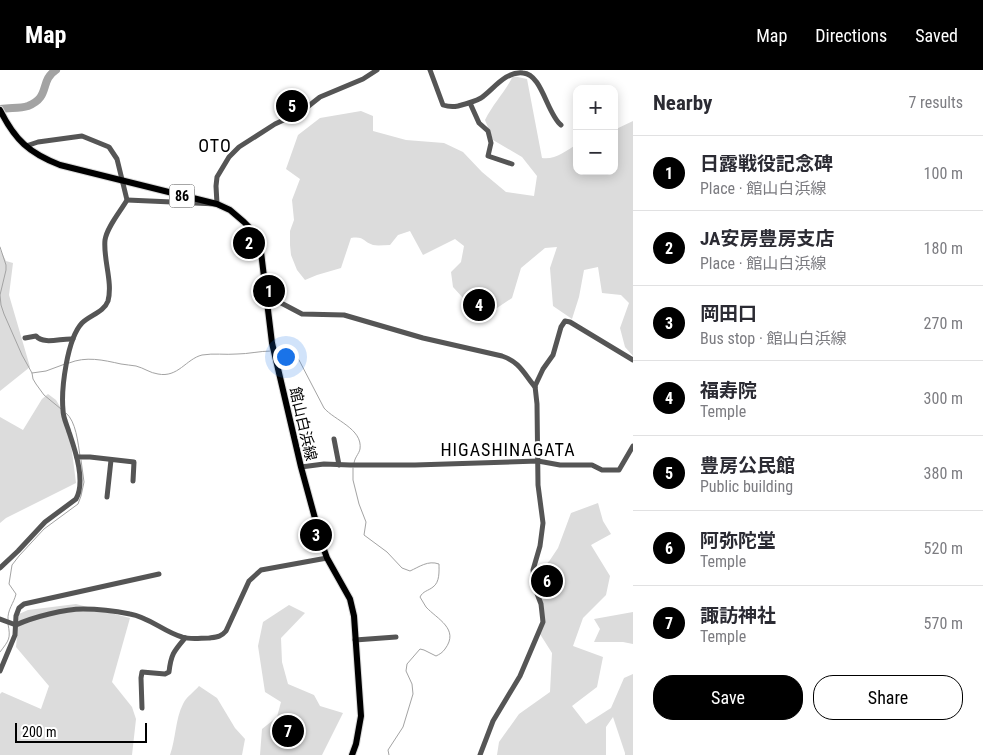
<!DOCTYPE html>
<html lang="en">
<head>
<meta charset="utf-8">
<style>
	body { margin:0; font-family:"Roboto Condensed","Noto Sans JP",sans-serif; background:#f7f7f7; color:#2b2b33 }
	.controls { position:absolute; right:15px; top:15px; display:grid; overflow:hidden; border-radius:10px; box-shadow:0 2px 12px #0003 }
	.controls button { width:45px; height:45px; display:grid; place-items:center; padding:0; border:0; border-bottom:1px solid #e1e1e2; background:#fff; color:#2b2b33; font:25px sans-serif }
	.scale { position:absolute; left:15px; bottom:12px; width:132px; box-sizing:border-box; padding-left:5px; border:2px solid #000; border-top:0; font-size:14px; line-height:18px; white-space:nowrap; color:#000; -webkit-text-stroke:4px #fff; paint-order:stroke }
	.you { position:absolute; left:285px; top:286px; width:18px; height:18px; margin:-12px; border:4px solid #fff; border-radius:50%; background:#1a73e8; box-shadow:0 0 0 8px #1a73e833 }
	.badge { display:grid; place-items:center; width:32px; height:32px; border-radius:50%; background:#000; color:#fff; font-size:16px; font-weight:700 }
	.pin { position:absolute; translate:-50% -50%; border:2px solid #fff; box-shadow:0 1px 5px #0006 }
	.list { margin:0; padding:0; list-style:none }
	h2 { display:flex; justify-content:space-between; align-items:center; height:65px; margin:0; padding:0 20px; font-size:21px }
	h2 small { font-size:16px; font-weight:400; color:#7c7c81 }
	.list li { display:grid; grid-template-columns:32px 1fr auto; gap:15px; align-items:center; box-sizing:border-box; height:75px; padding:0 20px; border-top:1px solid #e1e1e2 }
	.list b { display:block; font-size:19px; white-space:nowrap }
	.list p { margin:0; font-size:16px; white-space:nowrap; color:#7c7c81 }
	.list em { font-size:16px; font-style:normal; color:#7c7c81 }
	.actions { display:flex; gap:10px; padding:15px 20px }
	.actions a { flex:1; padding:11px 0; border:1px solid #000; border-radius:20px; text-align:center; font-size:18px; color:#000 }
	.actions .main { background:#000; color:#fff }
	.map { position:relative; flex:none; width:633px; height:685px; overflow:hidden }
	header { display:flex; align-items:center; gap:30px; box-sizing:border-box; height:70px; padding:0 25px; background:#000; color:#fff }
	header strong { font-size:24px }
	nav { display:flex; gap:28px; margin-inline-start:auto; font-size:18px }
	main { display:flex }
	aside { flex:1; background:#fff }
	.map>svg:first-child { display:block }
	.green { fill:#dcdcdc }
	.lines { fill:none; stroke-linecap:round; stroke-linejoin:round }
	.stream { stroke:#a3a3a3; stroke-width:1 }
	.river { stroke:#a3a3a3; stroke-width:8 }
	.major-casing { stroke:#dbdbdb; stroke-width:8 }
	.minor { stroke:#555; stroke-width:5 }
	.major { stroke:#000; stroke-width:6 }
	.labels { text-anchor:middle; stroke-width:4; stroke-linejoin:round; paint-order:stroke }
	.shield { fill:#fff; stroke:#4c4c4c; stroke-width:1 }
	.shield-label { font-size:14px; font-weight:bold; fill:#000 }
	.street-label { font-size:15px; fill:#000; stroke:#fff }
	.quarter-label { font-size:18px; letter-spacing:1px; fill:#000; stroke:#fff }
</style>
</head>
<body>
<header>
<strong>Map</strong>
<nav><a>Map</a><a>Directions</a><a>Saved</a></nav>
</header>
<main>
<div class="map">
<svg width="633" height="685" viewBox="0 0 633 685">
	<rect width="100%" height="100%" fill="#fff"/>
	<!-- green -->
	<g class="green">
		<path d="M513,6l14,3 15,79c13,2 24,-7 35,-14v27h37v-41l19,-9v235l-8,-9 -5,-19 9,-25 -8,-8 -19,-2 -4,-26 -14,3 -5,27 -7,22 -19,-13 -3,-38 7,-21 -12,1 -24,20 -9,30 -18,12 -23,1 -8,-13 -10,-11 -2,-15 10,-10 3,-16 -9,-7 -32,16 -13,-24 -12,4 -8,10c-6,0 -12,1 -17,0 -10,-3 -8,-9 -22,-7l-10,30 -24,7 -12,5 -8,-10 -6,-15 -1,-10v-14l4,-11 -2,-20 8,-21 -14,-10 12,-34 22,-17 41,-7 12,5v15l33,9 38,3 19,9 19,20 24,20 28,4 3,-20 -15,-19 -29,-17 -8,-20c8,-16 20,-28 28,-44z"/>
		<polygon points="0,179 6,191 13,193 9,225 30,297 0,321"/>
		<polygon points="48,324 56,330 68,350 76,413 6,448 0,453 0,347 23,360 42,329"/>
		<polygon points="598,433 603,451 611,464 591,475 610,506 606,525 583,548 573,576 603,587 597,617 572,636 586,654 611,638 624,608 633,604 633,685 625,685 625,683 613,647 606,657 606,685 497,685 499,672 519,644 550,622 552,583 540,564 542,510 541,500 550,490 558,478 571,443"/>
		<polygon points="76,534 130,548 112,612 132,637 136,649 132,685 0,685 0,624 2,622 41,639 49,616 16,577 19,544 28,540"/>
		<polygon points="289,535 305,543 281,568 282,592 288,614 314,625 320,636 343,643 322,685 260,685 262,659 277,647 281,632 265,622 258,576 263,552"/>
		<polygon points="633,542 633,574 623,572 594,572 600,559 594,549"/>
		<path d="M199,616l18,12 18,30 10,11 -3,16h-72c6,-17 5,-35 13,-51 3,-7 11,-12 16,-18z"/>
	</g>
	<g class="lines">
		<!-- stream -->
		<g class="stream">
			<polyline points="0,177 6,195 6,200 0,225 1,235 4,244 22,285 32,303 33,309 36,314 44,325 61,339"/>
			<path d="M278,280c10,-2 15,2 21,10l25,48c10,12 39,21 36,41 -1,5 -6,9 -6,15"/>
			<path d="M69,293c17,-7 34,-3 52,1 5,1 10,1 15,2 8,2 14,7 22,8 20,4 28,-15 44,-19 12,-2 23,0 35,-1 11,0 23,-3 34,-3"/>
			<polyline points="32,303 46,301 65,294"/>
			<path d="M66,343c10,8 12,30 14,43"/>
			<path d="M353,398v12l6,24 7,18 -2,13 23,17 15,16 8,3c9,-4 18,-11 29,-7 0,7 1,18 -6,23 -5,4 -10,4 -13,10 2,3 4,7 6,10 11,12 34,22 19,42 -3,4 -5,5 -9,7l-12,-6 -4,-1 -13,15 -1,7 6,13 1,10 -10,33 -15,23 1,5"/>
			<path d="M8,550c-1,-10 6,-17 8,-26l-7,-10 3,-19 7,-9 25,-27 34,-25 3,-8 3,-14 -3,-22"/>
			<path d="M0,582c9,-12 11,-13 8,-28"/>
		</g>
		<!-- river -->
		<path class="river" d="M0,39c9,-2 19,0 28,-3 23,-9 11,-25 28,-36"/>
		<defs>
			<path id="major" d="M0,40c15,30 29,43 60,55l157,39 13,6 14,12 6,6 8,15 3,9 11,91 29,124 21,77 5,14 23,41 4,17 7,100 -5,28 -4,11"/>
		</defs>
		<!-- major casing -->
		<use href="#major" class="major-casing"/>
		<!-- minor -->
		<g class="minor">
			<path d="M430,0l13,35c6,2 10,2 15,1 8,-2 16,-4 23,-8 13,-9 24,-27 42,-25 19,1 24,41 38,52"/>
			<polyline points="470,33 479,53 488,61 491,73 488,86 512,94"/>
			<polyline points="127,130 217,134 216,116 217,107 229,87 239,77 275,54 301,42 320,27 363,9 377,0"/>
			<path d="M266,225l36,19 42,1 79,23 79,18c18,6 22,18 33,31"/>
			<path d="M25,268l11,-2c8,9 25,2 37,3"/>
			<polyline points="334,369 339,395"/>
			<polyline points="77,387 90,387 134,392 133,411"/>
			<polyline points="301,397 324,394 350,395 415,395 538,391 560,395 592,395 602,400 619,400 633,376"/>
			<polyline points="107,427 111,390"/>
			<path d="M0,498l18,-17 27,-29 31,-23c10,-18 -1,-49 -7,-67 -2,-7 -6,-14 -6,-22 -2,-21 4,-71 19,-87 8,-8 22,-11 26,-22 5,-19 -5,-42 -3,-61 2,-13 15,-28 22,-40l-10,-41 -8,-12 -27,-11 -44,6 -12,4"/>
			<path d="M0,549l16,6c17,-8 49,-16 67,-16 16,0 32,2 47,5 19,3 34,18 52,23 9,3 18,1 27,1 8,-1 12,-1 17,-7l23,-50 12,-11 66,-12"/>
			<polyline points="355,570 396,567"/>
			<polyline points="0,601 15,565 16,546 19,538 24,534 159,504"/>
			<path d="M142,638l-1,-30 1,-6 23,2 4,-2c2,-18 5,-21 16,-34"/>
			<polyline points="480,685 493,651 520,606 543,552 541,534 535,518 533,500 540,476 543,453 538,415 537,334 535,316 543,299 553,285 561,257 565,251 570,252 633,290"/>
		</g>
		<!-- major -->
		<use href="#major" class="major"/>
	</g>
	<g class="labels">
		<!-- shield labels -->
		<rect class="shield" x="169.5" y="114.5" width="25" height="23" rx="4"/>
		<g class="shield-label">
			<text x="182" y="131">86</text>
		</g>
		<!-- street labels -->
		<g class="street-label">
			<text transform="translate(303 354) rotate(77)" y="5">館山白浜線</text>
		</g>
		<!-- quarter labels -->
		<g class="quarter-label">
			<text x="215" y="82">OTO</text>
			<text x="508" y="386">HIGASHINAGATA</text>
		</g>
	</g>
</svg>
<div class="controls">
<button>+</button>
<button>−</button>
</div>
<div class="scale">200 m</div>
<div class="you"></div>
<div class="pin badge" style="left:269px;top:221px">1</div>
<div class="pin badge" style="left:249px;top:173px">2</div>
<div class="pin badge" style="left:316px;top:465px">3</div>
<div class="pin badge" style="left:479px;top:235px">4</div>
<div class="pin badge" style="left:292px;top:36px">5</div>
<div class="pin badge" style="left:547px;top:511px">6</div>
<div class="pin badge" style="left:288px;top:661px">7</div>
</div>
<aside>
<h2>Nearby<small>7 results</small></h2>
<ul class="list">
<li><span class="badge">1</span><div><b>日露戦役記念碑</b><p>Place · 館山白浜線</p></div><em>100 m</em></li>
<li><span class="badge">2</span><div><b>JA安房豊房支店</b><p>Place · 館山白浜線</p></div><em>180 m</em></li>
<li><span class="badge">3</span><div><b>岡田口</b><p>Bus stop · 館山白浜線</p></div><em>270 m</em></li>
<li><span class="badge">4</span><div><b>福寿院</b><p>Temple</p></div><em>300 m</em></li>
<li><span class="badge">5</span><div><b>豊房公民館</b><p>Public building</p></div><em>380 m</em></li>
<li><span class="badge">6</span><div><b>阿弥陀堂</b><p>Temple</p></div><em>520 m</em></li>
<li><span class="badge">7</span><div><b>諏訪神社</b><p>Temple</p></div><em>570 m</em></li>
</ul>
<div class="actions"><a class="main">Save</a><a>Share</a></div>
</aside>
</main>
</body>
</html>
